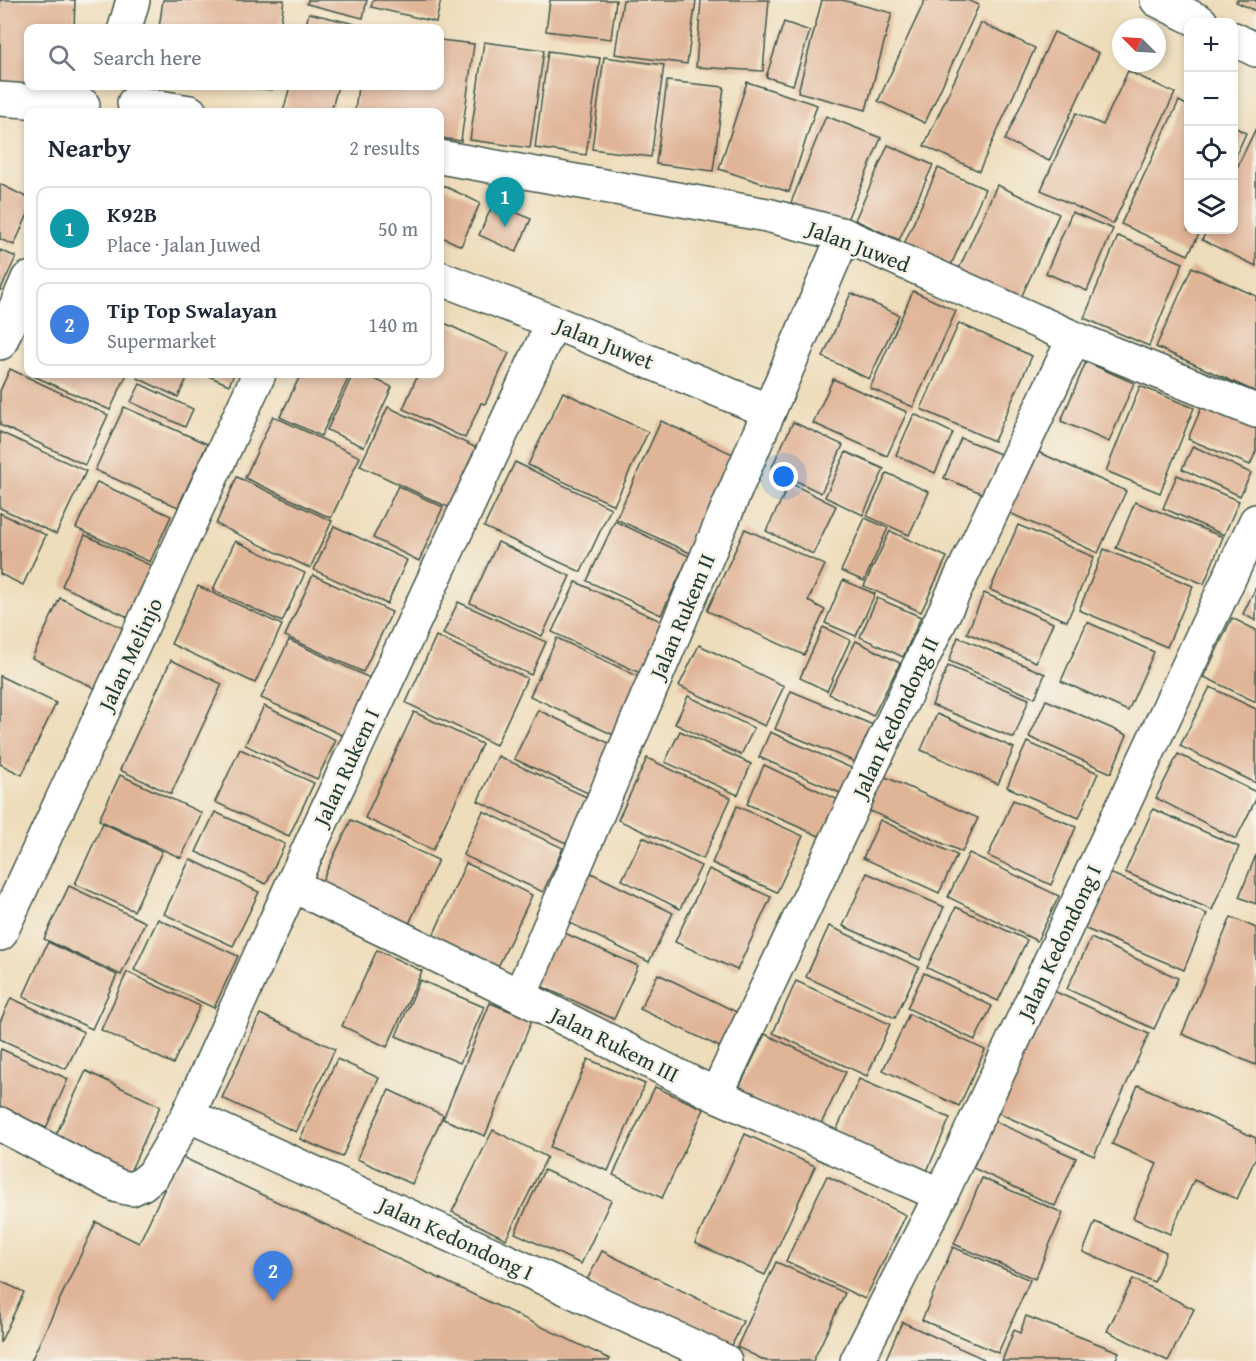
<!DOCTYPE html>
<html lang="en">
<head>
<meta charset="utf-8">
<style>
	body { margin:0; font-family:"Gentium Book Plus",serif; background:#f6f6f7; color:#1f2937 }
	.controls { position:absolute; right:18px; top:18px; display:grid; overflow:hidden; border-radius:12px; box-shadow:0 3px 9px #0003 }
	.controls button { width:54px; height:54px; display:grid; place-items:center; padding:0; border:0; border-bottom:2px solid #e0e1e3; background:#fff; color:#1f2937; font:30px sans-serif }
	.compass { position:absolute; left:1112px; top:18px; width:54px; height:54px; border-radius:50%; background:#fff; box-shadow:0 3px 9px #0003; rotate:294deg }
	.you { position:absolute; left:784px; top:477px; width:21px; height:21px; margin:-15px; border:4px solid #fff; border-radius:50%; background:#1a73e8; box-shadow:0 0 0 9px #1a73e833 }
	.badge { display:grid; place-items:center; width:39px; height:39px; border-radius:50%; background:#d93025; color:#fff; font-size:20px; font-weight:700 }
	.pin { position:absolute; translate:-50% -50px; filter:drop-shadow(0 2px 3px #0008) }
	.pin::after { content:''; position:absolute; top:32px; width:21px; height:18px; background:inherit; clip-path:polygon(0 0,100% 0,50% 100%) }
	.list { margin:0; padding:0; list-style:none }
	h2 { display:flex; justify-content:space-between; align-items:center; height:78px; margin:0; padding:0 24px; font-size:26px }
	h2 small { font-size:20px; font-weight:400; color:#747a83 }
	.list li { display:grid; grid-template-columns:39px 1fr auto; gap:18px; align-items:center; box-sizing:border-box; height:84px; margin:0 12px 12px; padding:0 12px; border:2px solid #e0e1e3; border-radius:12px }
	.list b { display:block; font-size:22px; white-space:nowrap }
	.list p { margin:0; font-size:20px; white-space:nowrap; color:#747a83 }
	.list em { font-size:20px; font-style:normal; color:#747a83 }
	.icon { flex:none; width:33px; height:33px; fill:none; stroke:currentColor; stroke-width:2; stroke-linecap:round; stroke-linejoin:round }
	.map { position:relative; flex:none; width:1256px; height:1361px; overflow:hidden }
	.search { position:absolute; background:#fff; box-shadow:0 3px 9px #0003; left:24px; top:24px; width:420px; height:66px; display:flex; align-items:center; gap:15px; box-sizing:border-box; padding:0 21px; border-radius:12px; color:#747a83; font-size:22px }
	.panel { position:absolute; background:#fff; box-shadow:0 3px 9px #0003; left:24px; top:108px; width:420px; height:270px; border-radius:12px }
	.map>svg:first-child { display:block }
	.building { fill:#e0b497 }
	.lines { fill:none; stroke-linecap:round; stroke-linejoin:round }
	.minor-casing { stroke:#3e5548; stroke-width:36 }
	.minor { stroke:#fff; stroke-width:33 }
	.labels { text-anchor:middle; stroke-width:5; stroke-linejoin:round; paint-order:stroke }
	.street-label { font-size:22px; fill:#1f3d34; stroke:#f7f3e8 }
</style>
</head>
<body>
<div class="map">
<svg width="1256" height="1361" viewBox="0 0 1256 1361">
	<rect width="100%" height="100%" fill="#f7f3e8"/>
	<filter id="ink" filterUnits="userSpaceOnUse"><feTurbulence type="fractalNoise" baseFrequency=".0167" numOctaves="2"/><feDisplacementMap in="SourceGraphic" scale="12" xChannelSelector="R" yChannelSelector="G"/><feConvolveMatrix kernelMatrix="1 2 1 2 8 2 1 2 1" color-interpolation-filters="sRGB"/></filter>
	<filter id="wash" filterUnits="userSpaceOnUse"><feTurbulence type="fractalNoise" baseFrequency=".008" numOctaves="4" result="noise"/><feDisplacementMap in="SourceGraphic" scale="24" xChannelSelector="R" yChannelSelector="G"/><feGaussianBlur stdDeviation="1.35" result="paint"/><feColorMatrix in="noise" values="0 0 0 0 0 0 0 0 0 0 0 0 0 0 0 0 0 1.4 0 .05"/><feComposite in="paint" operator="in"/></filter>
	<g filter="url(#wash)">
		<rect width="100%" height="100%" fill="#edb"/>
		<g id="blocks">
			<!-- building -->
			<g class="building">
				<polygon points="0,0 75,0 74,28 28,28 28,86 0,84"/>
				<polygon points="163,0 284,0 280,28 159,28"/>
				<polygon points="308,0 367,0 363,18 307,4"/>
				<polygon points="373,0 441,0 436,22 371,7"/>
				<polygon points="550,0 616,0 611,39 546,31"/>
				<polygon points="623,0 696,0 687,64 615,54"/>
				<polygon points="701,0 769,0 763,71 696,67"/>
				<polygon points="822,0 842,0 892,13 866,110 798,92"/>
				<polygon points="925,0 967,0 979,5 925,123 878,101"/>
				<polygon points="1237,0 1256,0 1256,11 1236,2"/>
				<polygon points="309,13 355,24 354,28 305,28"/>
				<polygon points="784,22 810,31 793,85 766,77"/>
				<polygon points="981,23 1035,48 979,171 924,146"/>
				<polygon points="1054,32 1099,53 1049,161 1005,140"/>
				<polygon points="440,40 474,44 461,141 440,138 440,112 355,112 358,86 440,86"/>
				<polygon points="484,42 544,50 530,148 470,140"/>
				<polygon points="548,51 600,58 586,155 535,148"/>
				<polygon points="604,57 664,65 651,157 592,149"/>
				<polygon points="1128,71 1175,93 1113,224 1041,190 1076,113 1103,125"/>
				<polygon points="667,81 724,87 713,171 656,164"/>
				<polygon points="747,82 817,105 789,192 719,169"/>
				<polygon points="244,86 273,86 272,90 244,87"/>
				<polygon points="290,86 338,86 331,112 283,112"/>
				<polygon points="1179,101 1188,106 1188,230 1201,230 1188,255 1121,224"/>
				<polygon points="826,116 881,138 844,227 790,205"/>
				<polygon points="1234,127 1246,133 1234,160"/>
				<polygon points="1256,128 1256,266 1202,240 1207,230 1234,230 1234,174"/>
				<polygon points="888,145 933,165 899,240 855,220"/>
				<polygon points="938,168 985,189 951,265 904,244"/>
				<polygon points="0,184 28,198 28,214 14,245 0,239"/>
				<polygon points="440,184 480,203 461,246 440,236"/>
				<polygon points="997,185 1059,214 1019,302 957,273"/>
				<polygon points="494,202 531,219 516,252 479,235"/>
				<polygon points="1072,212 1113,229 1087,291 1046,273"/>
				<polygon points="1118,236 1183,263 1149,346 1084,318"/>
				<polygon points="0,250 16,257 0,291"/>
				<polygon points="1192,267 1256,296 1256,392 1156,347"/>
				<polygon points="913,291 956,311 913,407 870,388"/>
				<polygon points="851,293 899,315 869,379 823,357"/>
				<polygon points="440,321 509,353 485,404 481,403 465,438 403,409 418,374 440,374"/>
				<polygon points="959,323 1032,356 994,441 921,409"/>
				<polygon points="1086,362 1134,383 1109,442 1061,421"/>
				<polygon points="10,369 108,415 85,465 0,425 0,391"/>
				<polygon points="29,374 127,374 110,410"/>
				<polygon points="139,374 189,374 178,397 137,378"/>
				<polygon points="204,374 234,374 229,385"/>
				<polygon points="301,374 336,374 348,379 321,436 280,417"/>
				<polygon points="353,374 364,374 392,387 364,447 327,430"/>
				<polygon points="833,379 907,412 887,456 813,423"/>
				<polygon points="140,384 193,409 185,427 131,402"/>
				<polygon points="1140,386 1194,408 1160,493 1106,471"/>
				<polygon points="563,392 648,432 614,505 528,465"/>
				<polygon points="1203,404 1256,427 1256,451 1250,465 1188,439"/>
				<polygon points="124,407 207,444 178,507 95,470"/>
				<polygon points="388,407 477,448 450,508 360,466"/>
				<polygon points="914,414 953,433 935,473 896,455"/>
				<polygon points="273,416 360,457 331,518 245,478"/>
				<polygon points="661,421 735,455 690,553 616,519"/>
				<polygon points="793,422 843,445 821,493 771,469"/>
				<polygon points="0,432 86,471 56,534 0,508"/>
				<polygon points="961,438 1000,454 984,494 944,478"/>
				<polygon points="1193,446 1251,473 1240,496 1182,469"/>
				<polygon points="1029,448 1126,491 1098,553 1001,509"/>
				<polygon points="846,452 884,469 863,515 825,497"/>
				<polygon points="515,462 611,508 581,572 484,527"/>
				<polygon points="887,473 929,492 909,535 867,516"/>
				<polygon points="1177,475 1239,501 1224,535 1163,508"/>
				<polygon points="237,477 332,521 310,568 216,524"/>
				<polygon points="97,482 171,516 150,562 76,528"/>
				<polygon points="790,483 836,506 813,554 766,531"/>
				<polygon points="398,486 443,507 419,561 373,538"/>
				<polygon points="1135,502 1223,537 1204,584 1116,548"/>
				<polygon points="0,513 46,535 23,585 0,574"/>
				<polygon points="865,518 888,528 864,581 841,571"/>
				<polygon points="615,521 689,556 661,615 587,581"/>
				<polygon points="1018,525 1094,557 1067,621 990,590"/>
				<polygon points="334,526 407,560 387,604 314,570"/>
				<polygon points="745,529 825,565 808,601 825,610 804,655 707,611"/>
				<polygon points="890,531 947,557 921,612 864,586"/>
				<polygon points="85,535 154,567 130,618 62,586"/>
				<polygon points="235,541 305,573 282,622 213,590"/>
				<polygon points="498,542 570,576 542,636 470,603"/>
				<polygon points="1104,549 1193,586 1167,647 1079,610"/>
				<polygon points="313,575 392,612 363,672 285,636"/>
				<polygon points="843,580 875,594 856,636 825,623"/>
				<polygon points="576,582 665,623 642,674 552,632"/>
				<polygon points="198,586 282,625 255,683 171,644"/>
				<polygon points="1256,587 1256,621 1243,614"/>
				<polygon points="984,593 1053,623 1036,662 967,633"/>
				<polygon points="60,598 129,631 101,691 32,658"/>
				<polygon points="877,598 921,617 903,657 860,637"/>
				<polygon points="458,602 546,642 531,675 443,634"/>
				<polygon points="1232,618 1256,630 1256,702 1204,677"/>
				<polygon points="1087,622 1154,652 1128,711 1061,681"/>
				<polygon points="823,627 850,640 827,691 800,678"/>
				<polygon points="436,636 527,678 496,745 406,703"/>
				<polygon points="958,637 1045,674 1035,698 949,661"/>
				<polygon points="557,638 646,680 620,738 530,696"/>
				<polygon points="289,640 370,678 344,736 261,698"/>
				<polygon points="856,641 900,663 873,716 829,694"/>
				<polygon points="699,645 784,686 765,726 679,686"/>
				<polygon points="171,660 222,684 171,794 120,770"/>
				<polygon points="948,666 1029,699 1014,738 932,705"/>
				<polygon points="0,676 56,703 22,775 0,764"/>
				<polygon points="1210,687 1256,709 1256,783 1180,746"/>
				<polygon points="791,691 878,727 863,765 775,729"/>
				<polygon points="688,696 754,728 741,755 675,724"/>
				<polygon points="1046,700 1127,735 1111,773 1029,737"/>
				<polygon points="264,706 336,740 317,779 245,745"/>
				<polygon points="538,710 611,744 588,793 514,759"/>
				<polygon points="414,712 482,744 433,850 365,818"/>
				<polygon points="937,714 1014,748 998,784 921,750"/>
				<polygon points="680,731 751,764 738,795 665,762"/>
				<polygon points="770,732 858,771 847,796 759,757"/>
				<polygon points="1027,742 1098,773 1079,818 1007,787"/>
				<polygon points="240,749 314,783 289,836 215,802"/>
				<polygon points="1178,754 1256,792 1256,799 1236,839 1156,798"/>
				<polygon points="498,756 591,799 570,845 478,801"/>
				<polygon points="647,758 731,798 703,859 618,820"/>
				<polygon points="764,765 845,803 828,840 747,804"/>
				<polygon points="120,775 202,813 181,858 99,820"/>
				<polygon points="881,775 978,818 962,852 866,809"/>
				<polygon points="1013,800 1076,827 1051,885 988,856"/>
				<polygon points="737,806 803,836 777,892 712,863"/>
				<polygon points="1153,809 1239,847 1212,910 1125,872"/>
				<polygon points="483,811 563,848 543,892 463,855"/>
				<polygon points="215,812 285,844 266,884 196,852"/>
				<polygon points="351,820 438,860 408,926 320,885"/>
				<polygon points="880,820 957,855 939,893 863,858"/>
				<polygon points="103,823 162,851 134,911 75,884"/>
				<polygon points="643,837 701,866 680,909 622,880"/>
				<polygon points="969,853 1059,896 1037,941 948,897"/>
				<polygon points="1256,855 1256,904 1239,897"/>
				<polygon points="190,859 259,892 233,946 164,914"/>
				<polygon points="466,863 532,895 497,969 432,938"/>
				<polygon points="709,869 771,897 737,970 675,942"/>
				<polygon points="587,871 673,913 649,962 564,920"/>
				<polygon points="1105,871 1207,914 1184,970 1081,927"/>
				<polygon points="867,873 944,907 920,960 843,926"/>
				<polygon points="69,886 145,922 121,975 44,939"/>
				<polygon points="956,907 1027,940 998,1001 927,968"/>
				<polygon points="1231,917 1256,928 1256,1065 1182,1034"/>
				<polygon points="158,919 238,956 214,1008 134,970"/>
				<polygon points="829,926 919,967 895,1018 806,977"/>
				<polygon points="558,930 638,966 614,1019 534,983"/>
				<polygon points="1091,938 1178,978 1154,1029 1067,989"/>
				<polygon points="48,942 117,975 92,1029 23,997"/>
				<polygon points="377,950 422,971 387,1047 342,1026"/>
				<polygon points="127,972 200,1006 173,1064 101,1030"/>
				<polygon points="924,973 992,1006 975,1040 907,1008"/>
				<polygon points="658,974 745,1016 728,1051 640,1009"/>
				<polygon points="420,980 484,1007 460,1063 396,1036"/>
				<polygon points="796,981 890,1024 867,1076 773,1033"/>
				<polygon points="1047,988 1149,1034 1094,1156 992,1110"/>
				<polygon points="11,998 84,1032 66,1069 0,1039 0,1022"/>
				<polygon points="490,1003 532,1020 485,1136 443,1119"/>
				<polygon points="260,1014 335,1049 296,1132 222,1098"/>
				<polygon points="909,1014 985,1050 959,1106 883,1070"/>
				<polygon points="765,1034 846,1072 818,1130 737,1092"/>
				<polygon points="1,1049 68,1079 46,1128 0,1107 0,1052"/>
				<polygon points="337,1059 379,1078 342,1157 300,1139"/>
				<polygon points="588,1059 645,1084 608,1171 550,1147"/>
				<polygon points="86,1071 160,1106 129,1174 54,1139"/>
				<polygon points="859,1079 950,1118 924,1178 833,1138"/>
				<polygon points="1138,1085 1256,1138 1256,1157 1237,1199 1194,1180 1170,1234 1133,1218 1157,1164 1112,1144"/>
				<polygon points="655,1087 704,1109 662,1198 613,1175"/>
				<polygon points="389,1090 443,1115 412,1184 357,1159"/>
				<polygon points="994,1121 1076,1158 1055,1206 973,1168"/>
				<polygon points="493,1130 547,1157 506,1239 452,1212"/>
				<polygon points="745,1134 815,1166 765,1275 695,1243"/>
				<polygon points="180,1156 610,1359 609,1361 31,1361 96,1222 139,1243"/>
				<polygon points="544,1170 611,1200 581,1264 515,1233"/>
				<polygon points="827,1176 906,1215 865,1299 786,1261"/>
				<polygon points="982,1178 1063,1213 1035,1279 954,1244"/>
				<polygon points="1095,1222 1166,1252 1154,1282 1083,1252"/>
				<polygon points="953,1247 1030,1280 998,1353 922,1320"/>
				<polygon points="602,1251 743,1321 730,1350 587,1280"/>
				<polygon points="776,1262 845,1293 813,1361 766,1361 737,1347"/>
				<polygon points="1133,1279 1194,1309 1168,1361 1107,1331"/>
				<polygon points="0,1281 24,1292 0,1343"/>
				<polygon points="1026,1316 1119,1352 1115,1361 1002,1361 1014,1330 1020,1333"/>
				<polygon points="902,1322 984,1359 983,1361 885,1361"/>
			</g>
		</g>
	</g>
	<g filter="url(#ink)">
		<use href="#blocks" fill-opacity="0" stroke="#3e5548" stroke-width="1.5"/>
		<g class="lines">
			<defs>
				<g id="minor">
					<polyline points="1157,0 1201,22"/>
					<polyline points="125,28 133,0"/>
					<polyline points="1234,39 1256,50"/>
					<polyline points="0,99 83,105"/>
					<polyline points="134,103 190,112"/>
					<polyline points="440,157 767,215 844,235 1074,338 1256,411"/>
					<polyline points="440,278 553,322 769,411"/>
					<polyline points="0,343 28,279"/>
					<polyline points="292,885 520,996 716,1095 941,1195"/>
					<polyline points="0,934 259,374"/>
					<polyline points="520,996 844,235"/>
					<polyline points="716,1095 1074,338"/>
					<polyline points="188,1115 725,1361"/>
					<polyline points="0,1124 118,1186 131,1189 142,1184 153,1175 188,1115 292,885 553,322"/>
					<polyline points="857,1361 941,1195 1256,521"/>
				</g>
			</defs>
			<!-- minor casing -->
			<use href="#minor" class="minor-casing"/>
			<!-- minor -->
			<use href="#minor" class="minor"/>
		</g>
	</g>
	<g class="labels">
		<!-- street labels -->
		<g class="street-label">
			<text transform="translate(859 246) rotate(21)" y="8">Jalan Juwed</text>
			<text transform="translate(605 343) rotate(22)" y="8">Jalan Juwet</text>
			<text transform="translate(682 616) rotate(-67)" y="8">Jalan Rukem II</text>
			<text transform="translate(130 654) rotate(-65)" y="8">Jalan Melinjo</text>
			<text transform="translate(895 717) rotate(-65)" y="8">Jalan Kedondong II</text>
			<text transform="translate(346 767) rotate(-65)" y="8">Jalan Rukem I</text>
			<text transform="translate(1059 942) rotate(-65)" y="8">Jalan Kedondong I</text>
			<text transform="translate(615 1044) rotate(27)" y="8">Jalan Rukem III</text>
			<text transform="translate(456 1238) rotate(25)" y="8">Jalan Kedondong I</text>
		</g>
	</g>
</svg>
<div class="controls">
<button>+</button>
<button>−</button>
<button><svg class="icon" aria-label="locate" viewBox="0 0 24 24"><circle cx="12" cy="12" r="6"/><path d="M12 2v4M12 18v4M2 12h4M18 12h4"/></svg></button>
<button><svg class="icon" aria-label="layers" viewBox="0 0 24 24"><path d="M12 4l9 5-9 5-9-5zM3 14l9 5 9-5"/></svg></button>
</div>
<svg class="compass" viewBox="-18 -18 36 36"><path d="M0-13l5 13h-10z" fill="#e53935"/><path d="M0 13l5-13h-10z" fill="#747a83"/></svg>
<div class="you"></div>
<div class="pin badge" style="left:505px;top:227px;background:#0f9aa8">1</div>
<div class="pin badge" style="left:273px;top:1301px;background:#3f7fe0">2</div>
<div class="search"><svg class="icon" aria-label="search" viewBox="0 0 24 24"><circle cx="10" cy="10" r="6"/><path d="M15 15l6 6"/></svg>Search here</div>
<section class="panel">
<h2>Nearby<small>2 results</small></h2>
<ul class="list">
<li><span class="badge" style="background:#0f9aa8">1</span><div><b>K92B</b><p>Place · Jalan Juwed</p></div><em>50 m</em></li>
<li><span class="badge" style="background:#3f7fe0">2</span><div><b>Tip Top Swalayan</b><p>Supermarket</p></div><em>140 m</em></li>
</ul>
</section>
</div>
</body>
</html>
